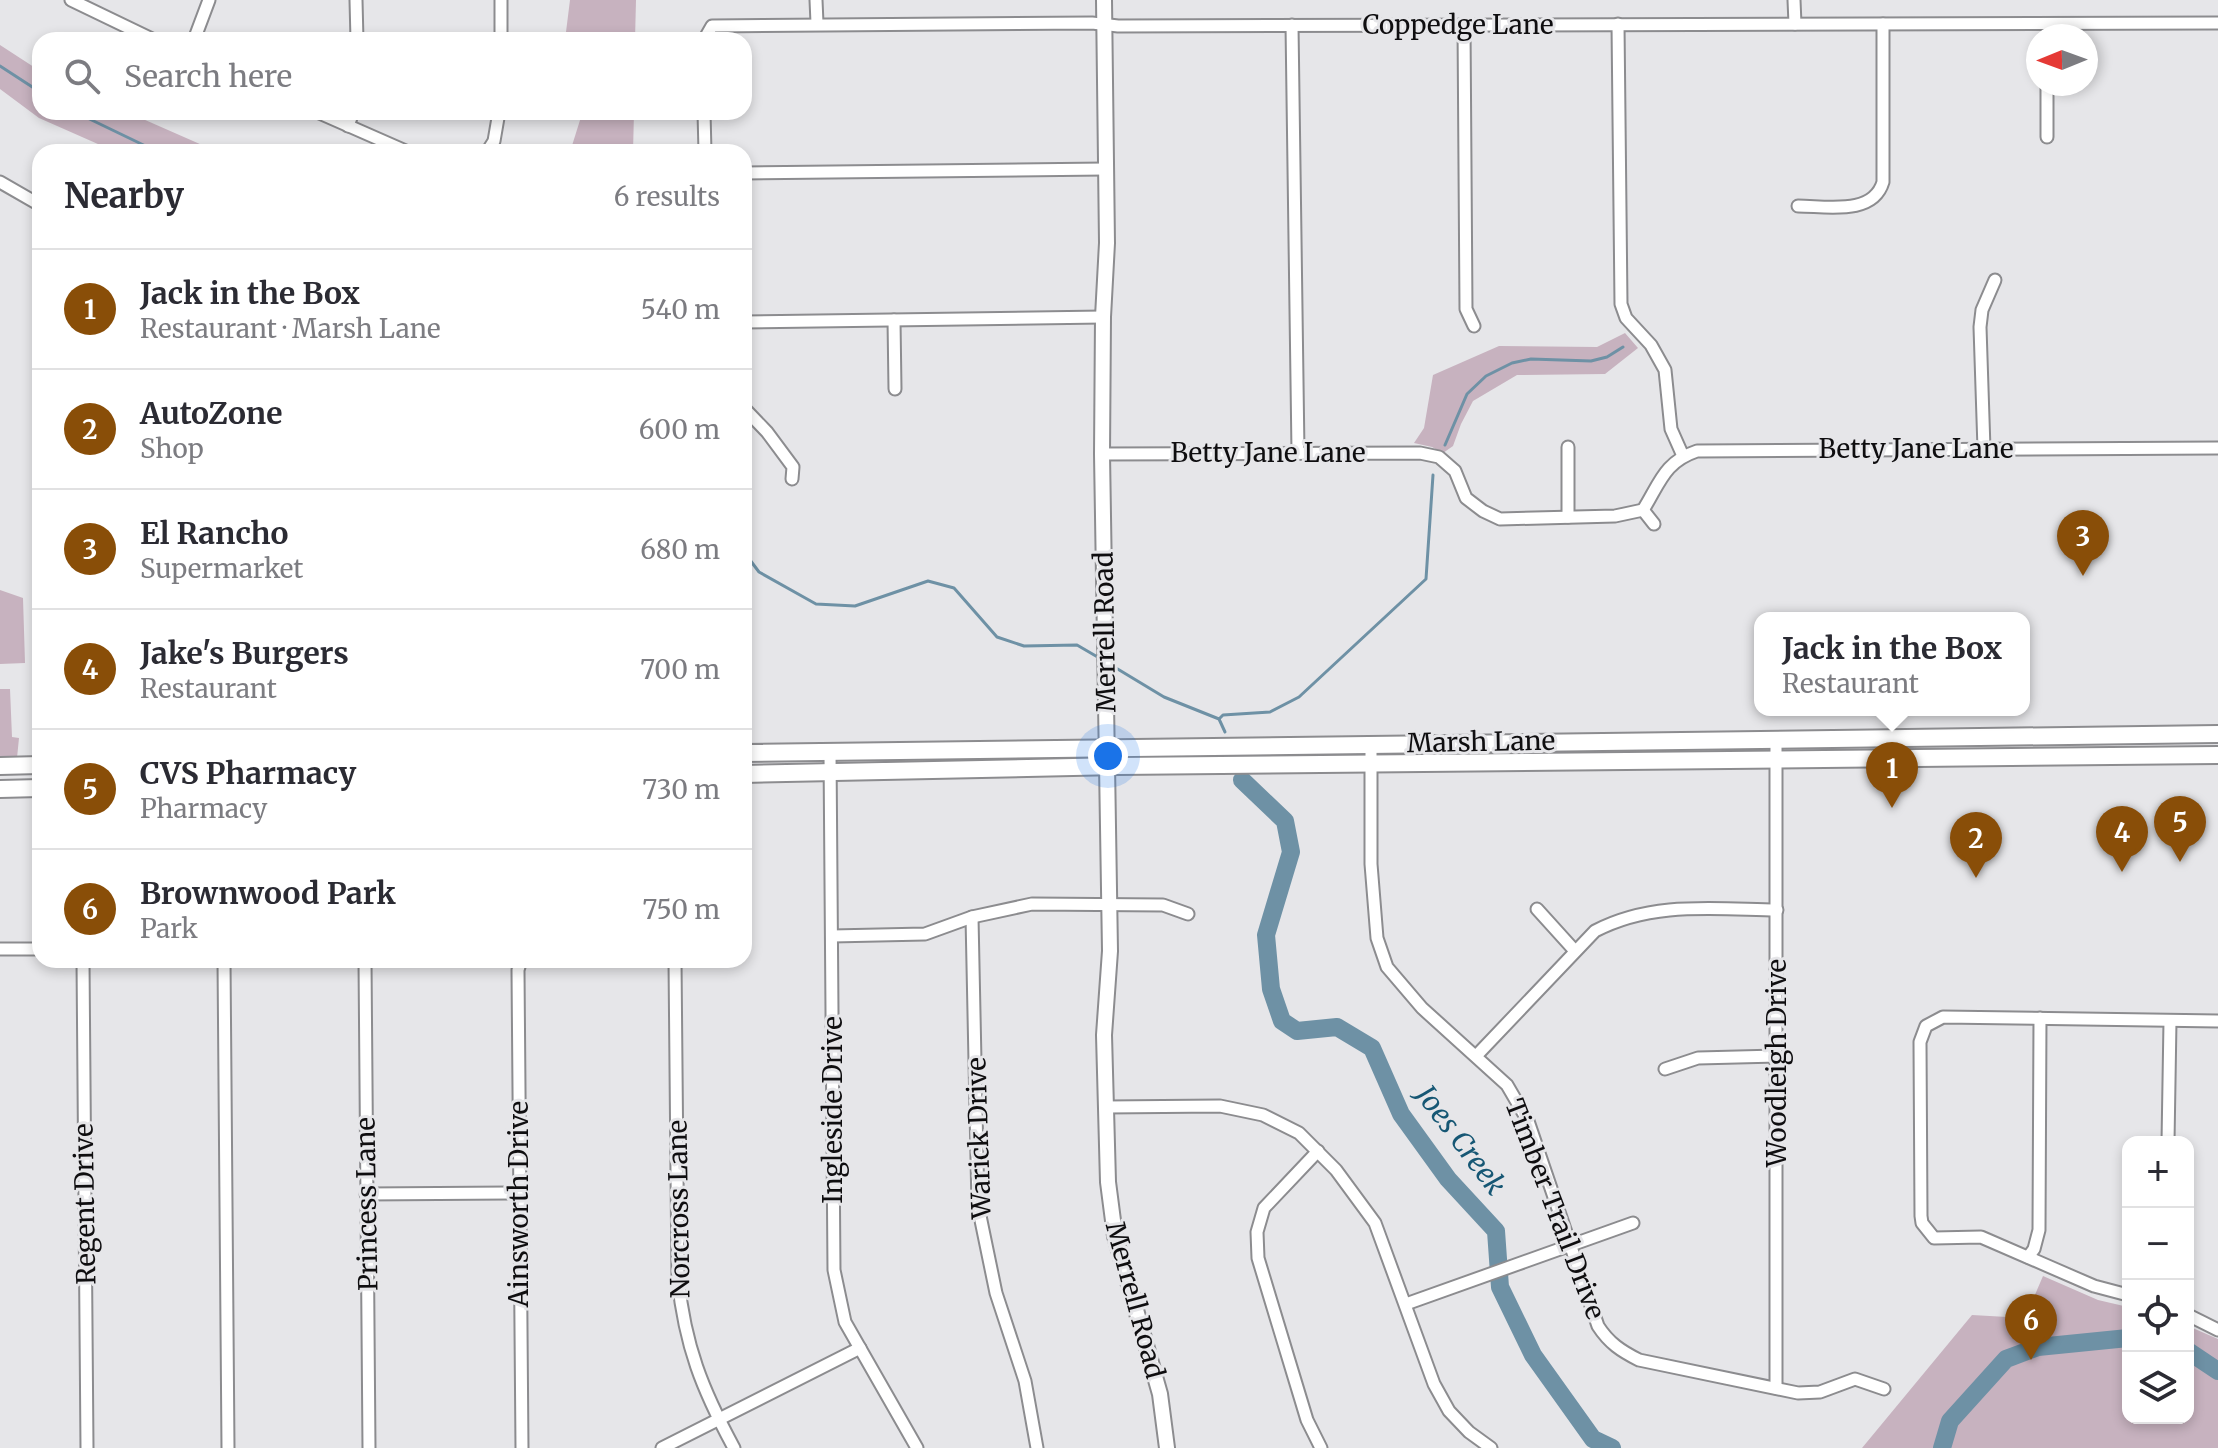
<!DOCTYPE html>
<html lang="en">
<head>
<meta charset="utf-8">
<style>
	body { margin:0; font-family:Merriweather,serif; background:#f2f2f3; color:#2b2b33 }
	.controls { position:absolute; right:24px; bottom:24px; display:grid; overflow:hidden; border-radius:16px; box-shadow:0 4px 12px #0003 }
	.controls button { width:72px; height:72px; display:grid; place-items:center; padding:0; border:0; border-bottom:2px solid #e1e1e2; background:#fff; color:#2b2b33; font:40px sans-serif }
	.compass { position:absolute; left:2026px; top:24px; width:72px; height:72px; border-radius:50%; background:#fff; box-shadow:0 4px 12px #0003; rotate:269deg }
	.you { position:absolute; left:1108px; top:756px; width:28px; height:28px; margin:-20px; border:6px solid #fff; border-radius:50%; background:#1a73e8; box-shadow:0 0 0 12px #1a73e833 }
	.badge { display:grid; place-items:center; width:52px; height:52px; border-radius:50%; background:#894e08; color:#fff; font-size:26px; font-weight:700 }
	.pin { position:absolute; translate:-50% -66px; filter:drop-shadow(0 2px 4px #0008) }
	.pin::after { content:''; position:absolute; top:42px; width:28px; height:24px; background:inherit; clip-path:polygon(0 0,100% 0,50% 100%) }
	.popup { position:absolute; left:1754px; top:612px; width:276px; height:104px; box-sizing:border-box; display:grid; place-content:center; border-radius:16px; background:#fff; filter:drop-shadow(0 2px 6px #0005); font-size:26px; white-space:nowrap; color:#7c7c81 }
	.popup b { font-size:30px; color:#2b2b33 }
	.popup::after { content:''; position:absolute; left:50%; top:100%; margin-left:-16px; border:16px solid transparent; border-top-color:#fff }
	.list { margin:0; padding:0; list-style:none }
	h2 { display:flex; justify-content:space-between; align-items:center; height:104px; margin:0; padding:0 32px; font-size:34px }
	h2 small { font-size:26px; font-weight:400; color:#7c7c81 }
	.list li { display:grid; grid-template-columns:52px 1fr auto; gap:24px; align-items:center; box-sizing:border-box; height:120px; padding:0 32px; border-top:2px solid #e1e1e2 }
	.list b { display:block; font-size:30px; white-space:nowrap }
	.list p { margin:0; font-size:26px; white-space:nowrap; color:#7c7c81 }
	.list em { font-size:26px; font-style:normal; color:#7c7c81 }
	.icon { flex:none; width:44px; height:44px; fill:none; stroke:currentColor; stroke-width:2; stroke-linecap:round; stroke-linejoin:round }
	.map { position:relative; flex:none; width:2218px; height:1448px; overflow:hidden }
	.search { position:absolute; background:#fff; box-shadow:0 4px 12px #0003; left:32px; top:32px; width:720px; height:88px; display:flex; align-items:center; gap:20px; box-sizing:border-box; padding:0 28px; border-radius:24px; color:#7c7c81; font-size:30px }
	.panel { position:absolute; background:#fff; box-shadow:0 4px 12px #0003; left:32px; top:144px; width:720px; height:824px; border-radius:24px }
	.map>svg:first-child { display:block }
	.green { fill:#c7b2bf }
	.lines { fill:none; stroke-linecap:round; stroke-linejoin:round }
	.stream { stroke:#6e91a5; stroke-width:3 }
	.river { stroke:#6e91a5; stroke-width:18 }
	.minor-casing { stroke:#8c8c8f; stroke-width:15 }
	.tertiary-casing { stroke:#8c8c8f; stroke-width:18 }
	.secondary-casing { stroke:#8c8c8f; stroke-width:20 }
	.minor { stroke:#fff; stroke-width:11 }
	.tertiary { stroke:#fff; stroke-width:14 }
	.secondary { stroke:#fff; stroke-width:16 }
	.labels { text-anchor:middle; stroke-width:6; stroke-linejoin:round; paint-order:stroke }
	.street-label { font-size:26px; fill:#0f0e10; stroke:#e6e6e9 }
	.water-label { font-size:28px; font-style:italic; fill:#165774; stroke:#e6e6e9 }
</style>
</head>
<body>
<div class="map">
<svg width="2218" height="1448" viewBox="0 0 2218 1448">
	<rect width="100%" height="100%" fill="#e6e6e9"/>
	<!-- green -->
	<g class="green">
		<polygon points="570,0 636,0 635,40 567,40 566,32"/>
		<polygon points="0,45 40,71 40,112 127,112 218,152 116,152 39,118 0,89"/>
		<polygon points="580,112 634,112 633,152 570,152 581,117"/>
		<polygon points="1625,333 1638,348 1605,374 1517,375 1473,401 1461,424 1453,446 1443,453 1432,447 1414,443 1424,428 1433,375 1499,346 1597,347"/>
		<polygon points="0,590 23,598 25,663 0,664"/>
		<polygon points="0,689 10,689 12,737 19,738 17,758 0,759"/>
		<polygon points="2043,1276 2098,1300 2128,1307 2128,1418 2188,1418 2188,1326 2218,1339 2218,1448 1862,1448 1972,1315 2025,1318"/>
	</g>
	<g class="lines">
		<!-- stream -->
		<g class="stream">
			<polyline points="0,66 40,92"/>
			<polyline points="75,112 158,152"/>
			<polyline points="1445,445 1467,394 1486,376 1512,363 1531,359 1591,361 1607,357 1623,347"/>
			<polyline points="744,552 759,572 816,604 855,606 928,581 954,588 997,637 1024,646 1077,645 1101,659"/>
			<polyline points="1111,665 1164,697 1219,719 1225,732"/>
			<polyline points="1219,719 1223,715 1270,712 1299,697 1426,579 1433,475"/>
		</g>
		<!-- river -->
		<g class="river">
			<polyline points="1242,780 1285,821 1291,852 1266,935 1271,989 1282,1021 1297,1031 1337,1027 1372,1048 1401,1114 1448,1179 1496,1231 1500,1287 1533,1355 1593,1439 1612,1448"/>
			<polyline points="2188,1351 2218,1371"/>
			<polyline points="1942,1448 1950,1421 2006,1359 2038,1347 2128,1338"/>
		</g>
		<defs>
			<g id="minor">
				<polyline points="71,0 154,40"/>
				<polyline points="356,0 357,40"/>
				<polyline points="816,0 817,23"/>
				<polyline points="1794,0 1795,24"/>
				<polyline points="1618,24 1621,304 1626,318 1651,345 1665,370 1671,429 1683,456"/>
				<polyline points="1292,25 1298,452"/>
				<polyline points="1464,25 1466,309 1474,326"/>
				<polyline points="194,40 209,0"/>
				<polyline points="501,40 501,0"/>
				<polyline points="704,40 712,26 1092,23 1118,26 2218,23"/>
				<polyline points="2047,84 2047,137"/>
				<polyline points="317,112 408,152"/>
				<polyline points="704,112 705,152"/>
				<polyline points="348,126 353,112"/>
				<polyline points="487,152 494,141 499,112"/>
				<polyline points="744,173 1105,169"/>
				<polyline points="0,182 40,205"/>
				<path d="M1798,206c28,0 75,10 85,-24v-158"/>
				<polyline points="894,320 895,389"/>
				<polyline points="744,322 1103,317"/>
				<polyline points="744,408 767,432 793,467 792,479"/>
				<polyline points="1984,449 1980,327 1982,310 1995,280"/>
				<path d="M1102,454l318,-1 19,4 16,14 11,27 17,13 17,8 115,-3 28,-6c17,-27 21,-48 54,-59l521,-3"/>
				<polyline points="1643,510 1654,524"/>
				<polyline points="1568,517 1568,447"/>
				<path d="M1371,744v120l6,74 10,29 35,41 85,77 21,36 70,205c11,17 23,25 41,34l159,33 22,-1 35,-13 29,10"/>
				<polyline points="830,752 834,1270 845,1322 917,1448"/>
				<polyline points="1537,909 1575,951"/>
				<polyline points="972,917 978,1206 996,1293 1025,1381 1037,1448"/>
				<polyline points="832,936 925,934 972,917 1032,904 1163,905 1188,914"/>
				<polyline points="0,949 40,949"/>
				<polyline points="83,960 87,1448"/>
				<polyline points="224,960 228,1448"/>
				<polyline points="365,960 369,1448"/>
				<polyline points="521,960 518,970 522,1448"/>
				<path d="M675,960l3,319c7,67 24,110 56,169"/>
				<path d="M1477,1055l118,-124c57,-30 119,-22 182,-21"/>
				<polyline points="1665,1069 1698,1058 1777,1056"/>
				<polyline points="1106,1107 1220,1106 1263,1115 1299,1133 1336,1170 1375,1223 1434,1384 1449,1411 1469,1432 1491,1448"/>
				<polyline points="2168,1142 2170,1021"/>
				<polyline points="1318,1151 1264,1208 1257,1232 1258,1258 1307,1420 1321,1448"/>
				<polyline points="366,1194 519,1193"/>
				<polyline points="2028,1257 2034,1249 2039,1230 2040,1018"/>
				<polyline points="2128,1295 2094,1286 1981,1237 1934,1238 1922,1223 1921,1216 1920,1042 1926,1026 1943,1017 2218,1021"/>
				<polyline points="1406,1304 1633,1223"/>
				<polyline points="2188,1315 2218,1330"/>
				<polyline points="1776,1388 1776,739"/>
				<polyline points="662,1448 860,1348"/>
			</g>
			<polyline id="tertiary" points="1104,0 1107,243 1103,317 1102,454 1110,951 1104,1035 1108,1182 1115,1236 1160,1394 1167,1448"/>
			<g id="secondary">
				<polyline points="744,753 2218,734"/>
				<polyline points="0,766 40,765"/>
				<polyline points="744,774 1119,766 2218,755"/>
				<polyline points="0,789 40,788"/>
			</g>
		</defs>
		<!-- minor casing -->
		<use href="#minor" class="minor-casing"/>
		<!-- tertiary casing -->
		<use href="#tertiary" class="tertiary-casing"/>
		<!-- secondary casing -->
		<use href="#secondary" class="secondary-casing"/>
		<!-- minor -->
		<use href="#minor" class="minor"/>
		<!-- tertiary -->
		<use href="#tertiary" class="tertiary"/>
		<!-- secondary -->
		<use href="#secondary" class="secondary"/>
	</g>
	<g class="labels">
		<!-- street labels -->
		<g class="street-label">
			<text x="1458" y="34">Coppedge Lane</text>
			<text x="1916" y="458">Betty Jane Lane</text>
			<text x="1268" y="462">Betty Jane Lane</text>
			<text transform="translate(1105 632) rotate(-91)" y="9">Merrell Road</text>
			<text transform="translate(1481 742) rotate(-1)" y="9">Marsh Lane</text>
			<text transform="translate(1777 1063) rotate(-90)" y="9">Woodleigh Drive</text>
			<text transform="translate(833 1110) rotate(-90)" y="9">Ingleside Drive</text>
			<text transform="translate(979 1138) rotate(-92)" y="9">Warick Drive</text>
			<text transform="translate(85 1204) rotate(-91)" y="9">Regent Drive</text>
			<text transform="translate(367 1204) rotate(-91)" y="9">Princess Lane</text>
			<text transform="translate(519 1204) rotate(-90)" y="9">Ainsworth Drive</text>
			<text transform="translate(679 1209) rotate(-91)" y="9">Norcross Lane</text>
			<text transform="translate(1555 1209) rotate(69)" y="9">Timber Trail Drive</text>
			<text transform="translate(1135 1300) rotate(75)" y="9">Merrell Road</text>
		</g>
		<!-- water labels -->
		<g class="water-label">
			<text transform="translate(1461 1140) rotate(53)" y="10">Joes Creek</text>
		</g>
	</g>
</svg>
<div class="controls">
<button>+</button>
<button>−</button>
<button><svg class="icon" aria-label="locate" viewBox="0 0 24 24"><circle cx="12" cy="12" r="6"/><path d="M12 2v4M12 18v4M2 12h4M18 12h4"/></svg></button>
<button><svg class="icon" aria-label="layers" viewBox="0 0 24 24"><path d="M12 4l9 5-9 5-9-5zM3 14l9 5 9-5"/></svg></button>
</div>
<svg class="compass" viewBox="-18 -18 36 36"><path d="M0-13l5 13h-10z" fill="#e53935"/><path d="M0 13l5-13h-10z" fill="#7c7c81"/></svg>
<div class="you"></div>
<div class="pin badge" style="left:1892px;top:808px">1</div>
<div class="popup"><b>Jack in the Box</b>Restaurant</div>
<div class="pin badge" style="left:1976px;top:878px">2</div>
<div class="pin badge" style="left:2083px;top:576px">3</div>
<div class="pin badge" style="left:2122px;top:872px">4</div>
<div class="pin badge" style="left:2180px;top:862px">5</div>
<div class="pin badge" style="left:2031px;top:1360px">6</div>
<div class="search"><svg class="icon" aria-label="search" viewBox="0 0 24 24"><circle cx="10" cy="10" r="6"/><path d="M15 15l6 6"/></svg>Search here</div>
<section class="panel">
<h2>Nearby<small>6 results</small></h2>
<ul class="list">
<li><span class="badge">1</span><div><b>Jack in the Box</b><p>Restaurant · Marsh Lane</p></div><em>540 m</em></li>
<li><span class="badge">2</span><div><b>AutoZone</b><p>Shop</p></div><em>600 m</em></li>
<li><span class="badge">3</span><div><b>El Rancho</b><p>Supermarket</p></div><em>680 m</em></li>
<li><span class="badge">4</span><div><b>Jake's Burgers</b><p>Restaurant</p></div><em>700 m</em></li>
<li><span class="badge">5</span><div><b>CVS Pharmacy</b><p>Pharmacy</p></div><em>730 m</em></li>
<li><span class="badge">6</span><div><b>Brownwood Park</b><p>Park</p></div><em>750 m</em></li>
</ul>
</section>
</div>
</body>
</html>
